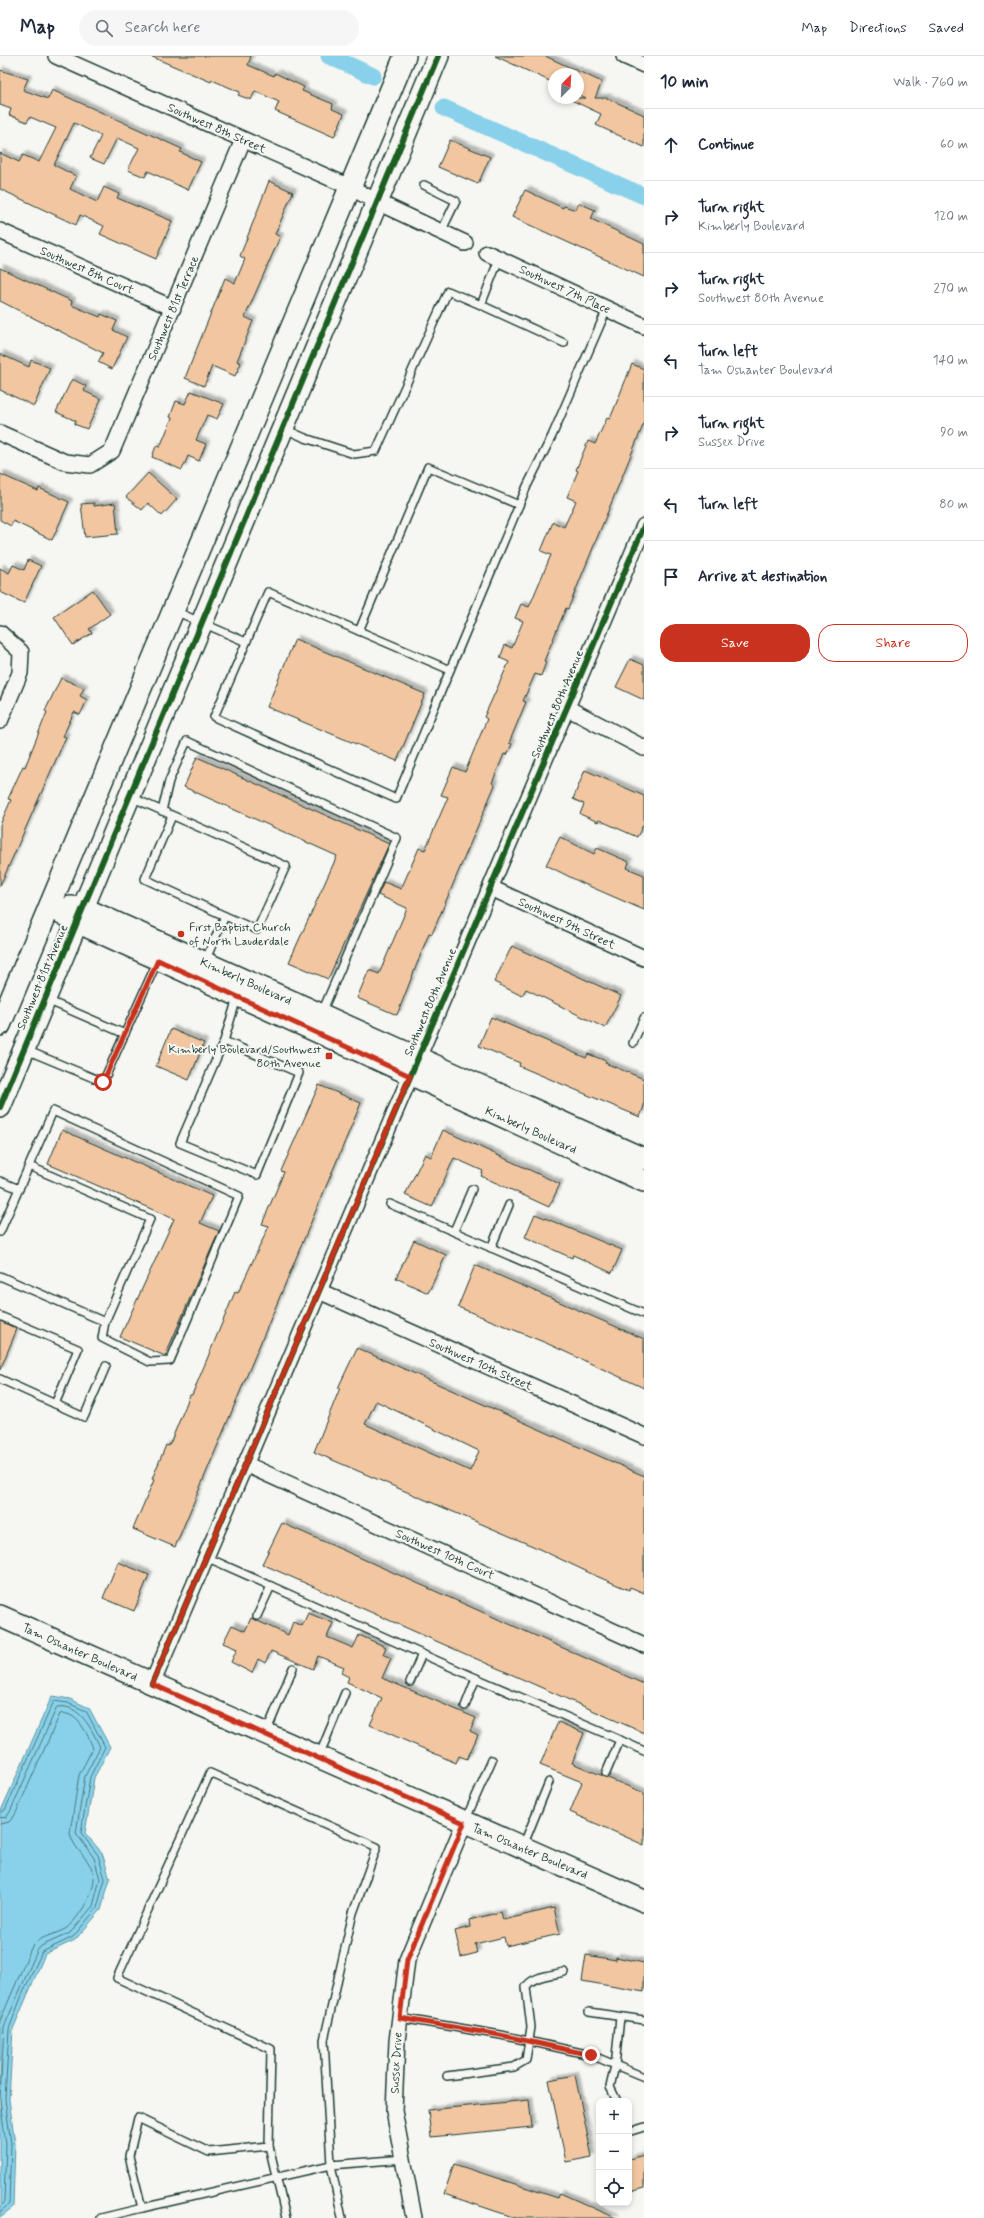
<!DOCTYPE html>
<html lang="en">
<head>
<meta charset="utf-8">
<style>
	body { margin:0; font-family:Mynerve,sans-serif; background:#f6f6f7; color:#1f2937 }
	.controls { position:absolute; right:12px; bottom:12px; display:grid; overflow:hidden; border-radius:8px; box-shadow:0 2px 6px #0003 }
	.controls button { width:36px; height:36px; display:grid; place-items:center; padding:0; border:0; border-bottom:1px solid #e0e1e3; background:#fff; color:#1f2937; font:20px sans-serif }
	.compass { position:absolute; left:548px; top:12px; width:36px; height:36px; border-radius:50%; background:#fff; box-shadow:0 2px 6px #0003; rotate:24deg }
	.stop { position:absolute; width:12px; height:12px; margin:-9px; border:3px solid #c8321e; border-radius:50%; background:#fff }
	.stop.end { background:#c8321e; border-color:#fff; box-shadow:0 1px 4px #0008 }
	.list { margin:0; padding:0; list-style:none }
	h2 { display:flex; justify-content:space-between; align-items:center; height:52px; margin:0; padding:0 16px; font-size:17px }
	h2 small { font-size:13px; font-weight:400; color:#747a83 }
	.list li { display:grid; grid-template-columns:26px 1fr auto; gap:12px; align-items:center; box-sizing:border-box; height:72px; padding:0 16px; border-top:1px solid #e0e1e3 }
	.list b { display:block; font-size:15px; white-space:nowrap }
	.list p { margin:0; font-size:13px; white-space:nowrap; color:#747a83 }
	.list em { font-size:13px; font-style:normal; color:#747a83 }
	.actions { display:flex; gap:8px; padding:12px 16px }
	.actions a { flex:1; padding:9px 0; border:1px solid #c8321e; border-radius:16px; text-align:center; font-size:14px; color:#c8321e }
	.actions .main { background:#c8321e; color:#fff }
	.icon { flex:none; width:22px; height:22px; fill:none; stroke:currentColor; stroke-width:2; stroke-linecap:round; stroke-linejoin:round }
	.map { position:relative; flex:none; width:644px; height:2162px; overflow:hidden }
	header { display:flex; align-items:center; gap:24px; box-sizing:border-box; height:56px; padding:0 20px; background:#fff; border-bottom:1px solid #e0e1e3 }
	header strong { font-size:19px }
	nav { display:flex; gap:22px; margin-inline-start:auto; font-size:14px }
	.search { width:280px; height:36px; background:#f6f6f7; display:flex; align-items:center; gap:10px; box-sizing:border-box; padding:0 14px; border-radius:22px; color:#747a83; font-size:15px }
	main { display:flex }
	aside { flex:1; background:#fff }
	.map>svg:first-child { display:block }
	.water { fill:#89d1ea; stroke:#5f96a1 }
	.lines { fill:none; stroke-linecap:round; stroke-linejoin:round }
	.shore { stroke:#49787d; stroke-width:1 }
	.canal { stroke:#89d1ea; stroke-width:17 }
	.building { fill:#f2c6a1; stroke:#1f3d34; fill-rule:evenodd; filter:url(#shadow) }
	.lane-casing { stroke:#1f3d34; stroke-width:10 }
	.street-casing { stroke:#1f3d34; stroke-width:18 }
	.secondary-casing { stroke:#1f3d34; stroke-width:24 }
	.lane { stroke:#f6f6f2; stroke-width:7 }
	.street { stroke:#f6f6f2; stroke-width:15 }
	.secondary { stroke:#f6f6f2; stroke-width:21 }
	.cycleway-casing { stroke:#f6f6f2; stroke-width:8 }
	.cycleway { stroke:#1b5e20; stroke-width:6 }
	.route { stroke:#c8321e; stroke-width:5 }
	.poi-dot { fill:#c8321e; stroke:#f6f6f2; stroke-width:1.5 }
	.labels { text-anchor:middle; stroke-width:4; stroke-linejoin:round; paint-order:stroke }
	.street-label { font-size:12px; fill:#1f3d34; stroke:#f6f6f2 }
	.poi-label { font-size:12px; fill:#1f3d34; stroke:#f6f6f2; text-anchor:start }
</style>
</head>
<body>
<header>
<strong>Map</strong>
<div class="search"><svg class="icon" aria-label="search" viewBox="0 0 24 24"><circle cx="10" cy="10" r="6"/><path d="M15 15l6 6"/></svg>Search here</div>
<nav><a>Map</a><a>Directions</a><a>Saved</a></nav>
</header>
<main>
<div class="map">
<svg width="644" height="2162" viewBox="0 0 644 2162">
	<defs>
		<filter id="shadow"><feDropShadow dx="3.5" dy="-3.5" stdDeviation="1" flood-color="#0004"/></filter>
	</defs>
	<rect width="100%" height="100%" fill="#f6f6f2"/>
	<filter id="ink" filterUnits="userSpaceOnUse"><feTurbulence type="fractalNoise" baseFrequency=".025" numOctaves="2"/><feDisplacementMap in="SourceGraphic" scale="8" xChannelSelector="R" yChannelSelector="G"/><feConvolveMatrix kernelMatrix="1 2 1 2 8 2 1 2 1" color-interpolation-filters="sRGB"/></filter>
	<g filter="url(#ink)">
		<!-- water -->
		<polygon class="water" points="52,1640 70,1643 89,1652 110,1691 94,1722 85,1777 102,1797 110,1823 101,1854 75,1884 45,1898 13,1973 9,2043 15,2088 13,2151 0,2161 0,1757"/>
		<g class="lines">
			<!-- shore -->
			<g class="shore">
				<polyline points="0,1757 5,1754 54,1645 68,1647 86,1655 105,1691 90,1721 81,1777 98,1799 105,1823 97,1852 73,1881 42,1896 22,1939 9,1973 5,2043 11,2088 9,2148 0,2156"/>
				<path d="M0,1762l6,-1 4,-5 47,-105c23,-4 35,23 43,40l-15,29 -9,57 18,25 6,21 -7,27 -23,27 -29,13 -4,5 -33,76 -4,71"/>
				<path d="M0,1768l9,-2 6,-7 45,-101c17,-4 28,21 33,34l-14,27 -9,58c3,18 24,27 24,46 0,15 -17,42 -29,50 -10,6 -25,7 -33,17l-32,75"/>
				<polyline points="0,2044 6,2088 4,2146 0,2150"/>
			</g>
			<!-- canal -->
			<g class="canal">
				<polyline points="329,0 373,20"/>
				<polyline points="444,52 644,140"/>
			</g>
		</g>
		<!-- building -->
		<g class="building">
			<polygon points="150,0 251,0 248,9 274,20 275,17 304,31 302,35 333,48 332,53 344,58 334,81 275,55 279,46 255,35 251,44 238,39 240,36 212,24 211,26"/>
			<polygon points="495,0 545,0 602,26 595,42 607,42 644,59 644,91 596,69 601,58 567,42 586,42 578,38 578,18 554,18 554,27"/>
			<polygon points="0,14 28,23 23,34 48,43 52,34 182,93 180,96 201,106 188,134 148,115 145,121 128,114 139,92 117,82 104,108 90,102 101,80 74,67 54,109 76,120 70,133 97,146 104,131 119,138 117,142 172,165 156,203 100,178 104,170 80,159 76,169 0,133 0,97 19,106 23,99 39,106 56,72 30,61 27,66 9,59 11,53 0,49"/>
			<polygon points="450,84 490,101 478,128 438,111"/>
			<polygon points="269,125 293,136 275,178 280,181 245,261 253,265 237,305 241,307 235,320 212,310 204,330 185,322 225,222 235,227 245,203 240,200"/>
			<polygon points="525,134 563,152 564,150 576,154 579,147 595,154 591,163 644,188 644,221 512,161"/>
			<polygon points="0,212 72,245 71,249 100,261 101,258 117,265 113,274 127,281 112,313 98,306 103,297 0,245"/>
			<polygon points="0,298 29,311 31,304 50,312 34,350 0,334"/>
			<polygon points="632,308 644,313 644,367 568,553 566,552 544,605 546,606 541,620 535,618 523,645 526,646 509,687 512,688 507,699 504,698 492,727 495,729 432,878 429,877 397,959 357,942 369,914 379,918 407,852 378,839 384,826 401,833 419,792 425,794 448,741 441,739 453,711 465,716 487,663 484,661 509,606 500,602 505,589 512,592 523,565 515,562 521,548 529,551 551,499 541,495 553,466 564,471 576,445 567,441 578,415 576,414 588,385 595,388 607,362 610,363"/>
			<polygon points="72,323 86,330 84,335 101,343 87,373 74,368 76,365 56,356"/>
			<polygon points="191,335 224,348 217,363 207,359 196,384 206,388 199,405 188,400 182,414 152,401 156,390 160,391 172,362 170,361 176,345 185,348"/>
			<polygon points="148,417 177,443 162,460 148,447 142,454 126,441"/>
			<polygon points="0,418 38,435 39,432 69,446 52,484 13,465 11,470 0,464"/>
			<polygon points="94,447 94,450 115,447 118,478 85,481 81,448"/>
			<polygon points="28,504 41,510 24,547 0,536 0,512 9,517 13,509 24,514"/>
			<polygon points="93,534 110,558 89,573 92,577 73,589 54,561"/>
			<polygon points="295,583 425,638 397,705 267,651"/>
			<polygon points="630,603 644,609 644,644 616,631"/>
			<polygon points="61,622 84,632 80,640 87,644 80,659 74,656 63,680 66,681 0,830 0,769 11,744 8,743 23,710 25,711 47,656 45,655"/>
			<polygon points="197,701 389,788 328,923 289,906 337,800 184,731"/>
			<polygon points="585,714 644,740 644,767 637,781 599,764 598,766 580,758 584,748 573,743"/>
			<polygon points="560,781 594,798 597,792 629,806 627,812 644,819 644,854 582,827 546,809"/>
			<polygon points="512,890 621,940 605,972 526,933 522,940 494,926"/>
			<polygon points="491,961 586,1002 588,998 606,1005 605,1007 644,1023 644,1050 640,1061 519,1010 520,1007 479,990"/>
			<polygon points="171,973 204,987 189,1024 156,1010"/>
			<polygon points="319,1029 361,1047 175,1491 133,1473 154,1424 152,1423 166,1389 169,1390 190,1339 192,1339 235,1236 238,1237 269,1170 262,1168 284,1116 281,1115"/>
			<polygon points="62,1074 212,1140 200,1167 219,1175 165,1300 120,1281 174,1163 48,1108"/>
			<polygon points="443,1074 560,1128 549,1151 481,1120 483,1115 454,1102 432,1151 405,1139 425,1098 431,1101"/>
			<polygon points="535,1158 622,1194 612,1217 573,1199 572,1202 525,1181"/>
			<polygon points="414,1184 446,1199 428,1237 396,1222"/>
			<polygon points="475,1209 644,1283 644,1332 546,1287 458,1251"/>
			<polygon points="0,1265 17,1273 0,1314"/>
			<path d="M357,1292l287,128v117l-14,-6 -1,3 -35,-15 -59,-28 -221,-95 26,-64h-2zM376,1345l103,50 -9,20 -105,-47z"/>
			<polygon points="282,1467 644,1628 644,1677 262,1508"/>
			<polygon points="118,1506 149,1519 134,1555 103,1542"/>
			<polygon points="308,1557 333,1567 327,1581 353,1592 359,1579 386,1591 383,1598 391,1602 382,1622 476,1662 470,1675 478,1679 467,1703 459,1700 456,1707 370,1669 382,1642 347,1626 349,1621 341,1617 344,1611 318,1600 313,1613 271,1595 265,1607 258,1603 252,1617 231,1606 237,1593 223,1587 232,1569 245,1575 251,1562 288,1579 293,1566 302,1570"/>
			<polygon points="558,1666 584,1677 572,1707 644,1737 644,1789 570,1756 582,1726 540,1709"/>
			<polygon points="554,1852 560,1878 506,1890 504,1881 475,1888 477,1897 461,1901 455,1875 470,1871 469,1864 501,1856 503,1864"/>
			<polygon points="586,1899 616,1904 616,1901 644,1907 644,1936 582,1925"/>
			<polygon points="575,2019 592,2101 566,2106 549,2024"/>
			<polygon points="529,2044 532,2071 431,2081 428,2054"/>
			<polygon points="644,2099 644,2132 629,2136 629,2103"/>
			<polygon points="454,2108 558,2142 560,2137 616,2162 516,2162 444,2138"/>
		</g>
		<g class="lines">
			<defs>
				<g id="lane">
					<polyline points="424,129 456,145 441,176"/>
					<polyline points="499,203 481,249 564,287"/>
					<polyline points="285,373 305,382 354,398 376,395 448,235 481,249"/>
					<polygon points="268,536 450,614 396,743 214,661"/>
					<polyline points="175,555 246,586"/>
					<polyline points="359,575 428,411 519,449"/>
					<polyline points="450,614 527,430 552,380 607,253"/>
					<polyline points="131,741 286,810 257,874 225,860 205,905"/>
					<polyline points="162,755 169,725 187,685 397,782 322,956"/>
					<polyline points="172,760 145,823 225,860"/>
					<polyline points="47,944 125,978"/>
					<polyline points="224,985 299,1017 257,1119 180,1087 224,985 237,942"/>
					<polyline points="633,987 644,962"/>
					<polyline points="26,994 103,1026 158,904"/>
					<polyline points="0,1125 19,1133"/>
					<polyline points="390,1148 644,1258"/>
					<polyline points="454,1175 472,1133"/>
					<polyline points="0,1176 53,1055 239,1140 170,1305 150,1306 102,1282 105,1266"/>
					<polyline points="491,1192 509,1149"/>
					<polyline points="0,1220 105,1266 150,1163 29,1110"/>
					<polyline points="0,1260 78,1293 55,1348"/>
					<polyline points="0,1323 84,1361 106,1310"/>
					<polyline points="206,1501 271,1530 257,1560"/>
					<polyline points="271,1530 422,1598 410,1626"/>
					<polyline points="422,1598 476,1622 465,1650"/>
					<polyline points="476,1622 620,1684 606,1717"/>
					<polyline points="266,1677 293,1612"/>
					<polyline points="620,1684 644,1695"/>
					<polyline points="319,1700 345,1637"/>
					<polyline points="465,1765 492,1704"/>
					<polyline points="523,1790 549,1726"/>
					<polyline points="589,1956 644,1964"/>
					<polyline points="400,1962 501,1979 591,1999 644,2021"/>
					<path d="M447,2020l67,-9 12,-7 5,-33 -5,-40c6,-11 27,-12 38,-15"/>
					<polyline points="617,2045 610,2031 615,2010 620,1961"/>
					<polyline points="629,2071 631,2075 644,2071"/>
					<polyline points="269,2090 286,2162"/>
					<polyline points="101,2162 142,2152"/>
					<polyline points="342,2162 331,2109 142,2152 129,2100 138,2062 209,2096 269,2090 271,1993 117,1922 210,1717 377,1791 353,1857 324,1984 331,2109 404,2103"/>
				</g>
				<g id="street">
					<polyline points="56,0 350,131 377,146 465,187"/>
					<polyline points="624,0 644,9"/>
					<polyline points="0,175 173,252"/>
					<polyline points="487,197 644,270"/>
					<polyline points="0,377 65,406 90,409 112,395 243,84"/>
					<polyline points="0,577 21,596 20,617 0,665"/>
					<polyline points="567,652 644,692"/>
					<polyline points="491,832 644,902"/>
					<polyline points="319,1235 644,1380"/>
					<polyline points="245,1408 644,1589"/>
					<polyline points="152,1628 644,470"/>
					<polyline points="414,2162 394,2055 397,1985 407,1904 464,1767"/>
				</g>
				<g id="secondary">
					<polyline points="50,850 77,866 644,1125"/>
					<polyline points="70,851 83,852 644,1103"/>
					<polyline points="0,969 405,0"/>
					<polyline points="0,1051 438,0"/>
					<polyline points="0,1560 644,1845"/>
				</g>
			</defs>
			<!-- lane casing -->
			<use href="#lane" class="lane-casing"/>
			<!-- street casing -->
			<use href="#street" class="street-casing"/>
			<!-- secondary casing -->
			<use href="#secondary" class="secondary-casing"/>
			<!-- lane -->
			<use href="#lane" class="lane"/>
			<!-- street -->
			<use href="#street" class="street"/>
			<!-- secondary -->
			<use href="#secondary" class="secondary"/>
			<defs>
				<g id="cycleway">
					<polyline points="0,1051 438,0"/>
					<polyline points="152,1628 644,470"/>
				</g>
			</defs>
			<!-- cycleway casing -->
			<use href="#cycleway" class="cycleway-casing"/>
			<!-- cycleway -->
			<use href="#cycleway" class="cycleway"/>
		</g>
	</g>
	<g class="lines" filter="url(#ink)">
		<!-- route -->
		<polyline class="route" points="103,1026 158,904 410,1020 152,1628 464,1767 407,1904 400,1962 500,1979 591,1999"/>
	</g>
	<!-- markers -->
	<g class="poi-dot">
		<circle cx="181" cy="878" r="4"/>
		<rect x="325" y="996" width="8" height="8" rx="2"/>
	</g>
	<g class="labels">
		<!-- street labels -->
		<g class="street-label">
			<text transform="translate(217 72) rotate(24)" y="4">Southwest 8th Street</text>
			<text transform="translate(87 214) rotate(24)" y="4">Southwest 8th Court</text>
			<text transform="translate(565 233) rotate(25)" y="4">Southwest 7th Place</text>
			<text transform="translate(173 252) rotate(-67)" y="4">Southwest 81st Terrace</text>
			<text transform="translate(557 648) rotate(-67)" y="4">Southwest 80th Avenue</text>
			<text transform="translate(567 867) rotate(25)" y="4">Southwest 9th Street</text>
			<text transform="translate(42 921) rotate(-67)" y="4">Southwest 81st Avenue</text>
			<text transform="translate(246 925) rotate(24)" y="4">Kimberly Boulevard</text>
			<text transform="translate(430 946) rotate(-67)" y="4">Southwest 80th Avenue</text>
			<text transform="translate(531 1074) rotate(24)" y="4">Kimberly Boulevard</text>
			<text transform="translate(481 1308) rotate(24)" y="4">Southwest 10th Street</text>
			<text transform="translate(445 1498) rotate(24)" y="4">Southwest 10th Court</text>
			<text transform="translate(80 1596) rotate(24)" y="4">Tam Oshanter Boulevard</text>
			<text transform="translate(530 1795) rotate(23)" y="4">Tam Oshanter Boulevard</text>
			<text transform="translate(396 2007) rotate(-87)" y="4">Sussex Drive</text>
		</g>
		<!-- poi labels -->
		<g class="poi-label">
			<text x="189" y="875">First Baptist Church<tspan x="189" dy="14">of North Lauderdale</tspan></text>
			<text x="321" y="997" text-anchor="end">Kimberly Boulevard/Southwest<tspan x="321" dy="14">80th Avenue</tspan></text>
		</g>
	</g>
</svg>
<div class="controls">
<button>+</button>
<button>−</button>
<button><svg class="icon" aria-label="locate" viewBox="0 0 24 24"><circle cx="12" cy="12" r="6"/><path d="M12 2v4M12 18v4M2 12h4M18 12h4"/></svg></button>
</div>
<svg class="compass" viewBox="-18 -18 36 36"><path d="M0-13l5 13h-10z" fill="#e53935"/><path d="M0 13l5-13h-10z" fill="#747a83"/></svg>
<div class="stop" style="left:103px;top:1026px"></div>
<div class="stop end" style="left:591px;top:1999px"></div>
</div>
<aside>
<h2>10 min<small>Walk · 760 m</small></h2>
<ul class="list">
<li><svg class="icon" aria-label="ahead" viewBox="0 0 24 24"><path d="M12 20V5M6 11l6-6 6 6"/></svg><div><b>Continue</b></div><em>60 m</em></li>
<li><svg class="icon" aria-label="right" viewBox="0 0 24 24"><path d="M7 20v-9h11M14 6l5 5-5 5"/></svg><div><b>Turn right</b><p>Kimberly Boulevard</p></div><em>120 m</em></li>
<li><svg class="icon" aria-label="right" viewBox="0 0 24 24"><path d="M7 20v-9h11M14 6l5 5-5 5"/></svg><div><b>Turn right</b><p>Southwest 80th Avenue</p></div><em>270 m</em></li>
<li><svg class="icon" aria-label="left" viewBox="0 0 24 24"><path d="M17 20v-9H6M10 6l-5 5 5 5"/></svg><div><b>Turn left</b><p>Tam Oshanter Boulevard</p></div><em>140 m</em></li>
<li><svg class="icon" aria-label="right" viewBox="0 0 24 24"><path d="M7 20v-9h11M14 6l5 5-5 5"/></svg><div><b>Turn right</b><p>Sussex Drive</p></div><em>90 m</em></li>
<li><svg class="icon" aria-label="left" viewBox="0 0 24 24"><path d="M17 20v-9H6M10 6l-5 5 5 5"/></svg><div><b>Turn left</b></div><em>80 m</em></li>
<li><svg class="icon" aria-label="arrive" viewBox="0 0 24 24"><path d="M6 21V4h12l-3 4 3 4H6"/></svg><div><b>Arrive at destination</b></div></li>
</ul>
<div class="actions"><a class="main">Save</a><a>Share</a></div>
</aside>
</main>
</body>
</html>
